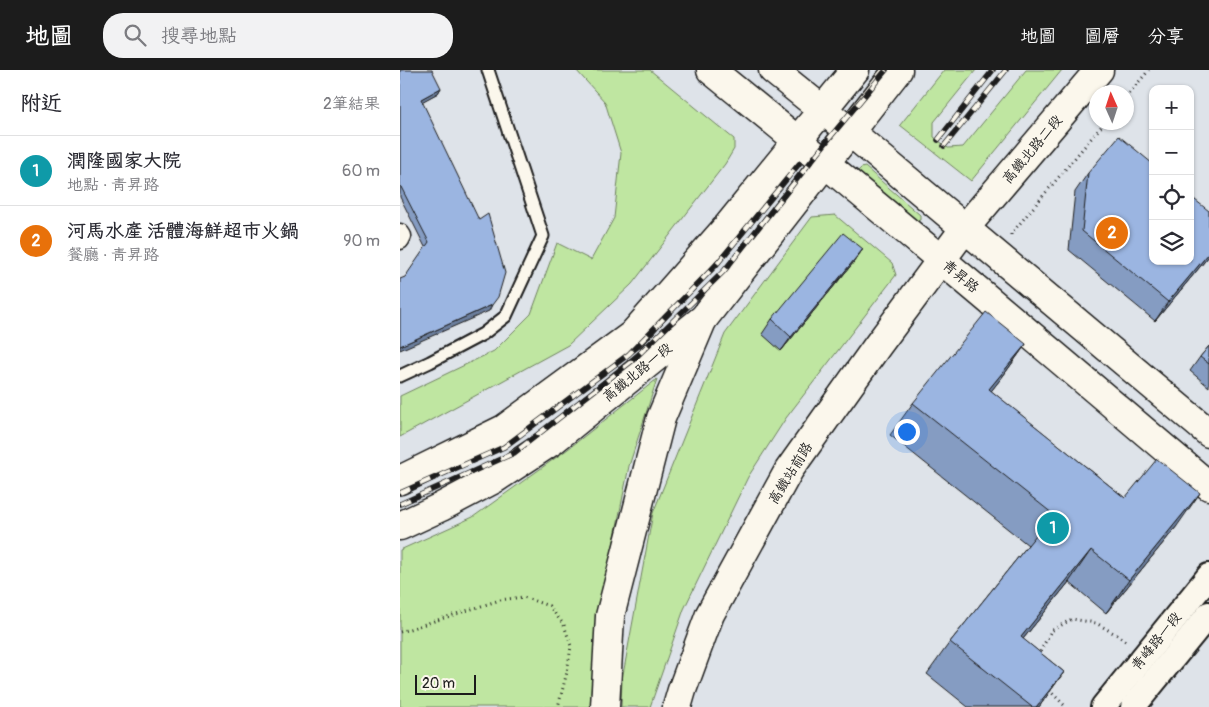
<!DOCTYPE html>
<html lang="zh-TW">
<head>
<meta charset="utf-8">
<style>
	body { margin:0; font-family:Pangolin,"LXGW WenKai TC",sans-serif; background:#f2f2f3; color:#2b2b33 }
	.controls { position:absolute; right:15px; top:15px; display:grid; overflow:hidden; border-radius:10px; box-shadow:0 1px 4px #0004 }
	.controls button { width:45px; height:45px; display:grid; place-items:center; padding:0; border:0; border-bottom:1px solid #e1e1e2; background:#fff; color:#2b2b33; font:25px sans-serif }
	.compass { position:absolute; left:689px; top:15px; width:45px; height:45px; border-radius:50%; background:#fff; box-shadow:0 1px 4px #0004; rotate:357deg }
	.scale { position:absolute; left:15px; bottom:12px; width:61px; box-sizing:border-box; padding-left:5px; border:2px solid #1c1c1c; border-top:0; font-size:14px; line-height:18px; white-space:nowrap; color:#1c1c1c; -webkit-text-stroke:4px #fbf7ec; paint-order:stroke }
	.you { position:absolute; left:506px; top:361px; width:18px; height:18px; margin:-12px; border:4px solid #fff; border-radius:50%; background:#1a73e8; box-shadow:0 0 0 8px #1a73e833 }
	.badge { display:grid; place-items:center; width:32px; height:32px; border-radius:50%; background:#1c1c1c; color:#fff; font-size:16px; font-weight:700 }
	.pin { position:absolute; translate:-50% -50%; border:2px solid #fff; box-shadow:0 1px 5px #0006 }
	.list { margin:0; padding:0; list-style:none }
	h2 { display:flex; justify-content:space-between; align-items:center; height:65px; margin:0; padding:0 20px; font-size:21px }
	h2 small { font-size:16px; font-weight:400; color:#7c7c81 }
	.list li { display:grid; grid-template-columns:32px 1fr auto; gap:15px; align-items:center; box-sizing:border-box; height:70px; padding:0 20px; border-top:1px solid #e1e1e2 }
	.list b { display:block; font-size:19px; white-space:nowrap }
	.list p { margin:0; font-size:16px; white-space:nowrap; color:#7c7c81 }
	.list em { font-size:16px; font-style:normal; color:#7c7c81 }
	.icon { flex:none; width:28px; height:28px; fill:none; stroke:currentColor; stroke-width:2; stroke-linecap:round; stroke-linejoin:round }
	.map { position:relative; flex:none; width:809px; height:637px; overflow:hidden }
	header { display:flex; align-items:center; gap:30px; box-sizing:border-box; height:70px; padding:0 25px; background:#1c1c1c; color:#fff }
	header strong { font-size:24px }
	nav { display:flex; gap:28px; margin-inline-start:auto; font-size:18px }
	.search { width:350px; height:45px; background:#f2f2f3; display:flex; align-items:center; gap:12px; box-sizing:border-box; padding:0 18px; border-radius:20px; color:#7c7c81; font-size:19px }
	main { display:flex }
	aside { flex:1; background:#fff }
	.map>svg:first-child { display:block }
	.green { fill:#bfe6a1; stroke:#6e815e }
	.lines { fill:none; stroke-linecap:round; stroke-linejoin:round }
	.service-casing { stroke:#1c1c1c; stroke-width:15 }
	.pedestrian-casing { stroke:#1c1c1c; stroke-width:21 }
	.minor-casing { stroke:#1c1c1c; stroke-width:28 }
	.tertiary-casing { stroke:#1c1c1c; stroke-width:31 }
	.path { stroke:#1c1c1c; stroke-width:3; stroke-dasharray:1 4; stroke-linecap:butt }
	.service { stroke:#fbf7ec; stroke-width:11 }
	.pedestrian { stroke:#fbf7ec; stroke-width:18 }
	.minor { stroke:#fbf7ec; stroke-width:24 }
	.tertiary { stroke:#fbf7ec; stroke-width:28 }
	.rail-casing { stroke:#1c1c1c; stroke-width:5.5 }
	.rail { stroke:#fbf7ec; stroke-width:4; stroke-dasharray:11; stroke-linecap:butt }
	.wall { fill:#859cc2; stroke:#1c1c1c }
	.shaded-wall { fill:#6c7f9e; stroke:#1c1c1c }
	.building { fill:#9bb5e1; stroke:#1c1c1c }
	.labels { text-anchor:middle; stroke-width:5; stroke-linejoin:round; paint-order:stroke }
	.street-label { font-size:14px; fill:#1c1c1c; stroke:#fbf7ec }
</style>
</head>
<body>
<header>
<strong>地圖</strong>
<div class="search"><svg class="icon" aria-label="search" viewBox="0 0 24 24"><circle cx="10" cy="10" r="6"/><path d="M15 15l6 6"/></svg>搜尋地點</div>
<nav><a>地圖</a><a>圖層</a><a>分享</a></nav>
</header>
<main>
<aside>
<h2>附近<small>2筆結果</small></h2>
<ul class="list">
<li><span class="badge" style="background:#0f9aa8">1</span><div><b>潤隆國家大院</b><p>地點 · 青昇路</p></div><em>60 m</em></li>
<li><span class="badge" style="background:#e8710a">2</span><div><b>河馬水產 活體海鮮超市火鍋</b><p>餐廳 · 青昇路</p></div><em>90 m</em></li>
</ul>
</aside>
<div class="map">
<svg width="809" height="637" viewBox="0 0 809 637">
	<rect width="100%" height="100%" fill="#dee3e9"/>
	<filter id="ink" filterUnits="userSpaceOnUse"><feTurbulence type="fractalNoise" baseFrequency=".02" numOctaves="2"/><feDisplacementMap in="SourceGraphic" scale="10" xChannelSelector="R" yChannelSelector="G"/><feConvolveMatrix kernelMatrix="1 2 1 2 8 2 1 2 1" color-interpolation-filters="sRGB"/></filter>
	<g filter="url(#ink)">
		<!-- green -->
		<g class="green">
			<polygon points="176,0 250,0 334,69 334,79 325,94 232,214 168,275 0,367 0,326 94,281 131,244 157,173 191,190 214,148 221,83 205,32"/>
			<polygon points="544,0 576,0 534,52 534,67 548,78 563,77 626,0 662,0 571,111 500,55"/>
			<polygon points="465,97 520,145 520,150 514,151 460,105 458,101 461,98"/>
			<polygon points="435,145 492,193 496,205 386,348 348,407 284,539 250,637 221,637 222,610 253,443 325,264 412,147"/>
			<polygon points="257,309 229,396 206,511 192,637 0,637 0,480 73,447 168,379"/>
		</g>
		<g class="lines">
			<defs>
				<polyline id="service" points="0,306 30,292 83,264 106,246 143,166 88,0"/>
				<polyline id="pedestrian" points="0,163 2,166 0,170"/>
				<g id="minor">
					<polyline points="703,637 809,506"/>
					<polyline points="733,637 809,544"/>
				</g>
				<g id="tertiary">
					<path d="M311,0c168,136 333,276 498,416"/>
					<polyline points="373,0 449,61 809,363"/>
					<polyline points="0,410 104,359 232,265 327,157 455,0"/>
					<polyline points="0,456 41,437 96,408 152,371 304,248 498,0"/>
					<polyline points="205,637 210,546 261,348 302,251"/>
					<polyline points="277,637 282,620 310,544 389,400 478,275 565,158 699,0"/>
				</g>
			</defs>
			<!-- service casing -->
			<use href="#service" class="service-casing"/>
			<!-- pedestrian casing -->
			<use href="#pedestrian" class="pedestrian-casing"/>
			<!-- minor casing -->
			<use href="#minor" class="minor-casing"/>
			<!-- tertiary casing -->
			<use href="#tertiary" class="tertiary-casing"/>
			<!-- path -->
			<g class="path">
				<polyline points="726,27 749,0"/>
				<polyline points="611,165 611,164 705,52"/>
				<polyline points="0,562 100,530 123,527 149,536 164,555 171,576 167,602 158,637"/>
				<polyline points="638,586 651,561 672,549 696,553 717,565 728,573"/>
				<polyline points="649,620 666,637"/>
			</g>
			<!-- service -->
			<use href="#service" class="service"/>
			<!-- pedestrian -->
			<use href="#pedestrian" class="pedestrian"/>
			<!-- minor -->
			<use href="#minor" class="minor"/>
			<!-- tertiary -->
			<use href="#tertiary" class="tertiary"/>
			<defs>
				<g id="rail">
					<polyline points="538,70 593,0"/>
					<polyline points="544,76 606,0"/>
					<polyline points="0,423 104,377 229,284 317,194 399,94"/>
					<polyline points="0,434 114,383 232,291 324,201 432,65 486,0"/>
				</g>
			</defs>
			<!-- rail casing -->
			<use href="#rail" class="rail-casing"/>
			<!-- rail -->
			<use href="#rail" class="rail"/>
		</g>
		<!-- wall -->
		<g class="wall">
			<polygon points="0,0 41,18 38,23 22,31 89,241 25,177 0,127"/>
			<polygon points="688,103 809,141 809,186 755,251 669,180 675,122"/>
			<polygon points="463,179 453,193 381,281 362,264 372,249"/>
			<polygon points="626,274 603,306 591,321 725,428 777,456 706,543 669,512 623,569 664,602 639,637 568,637 527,604 550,572 628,475 490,365 513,333"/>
			<polygon points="809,276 809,317 790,301 800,287"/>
		</g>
		<!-- shaded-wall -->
		<g class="shaded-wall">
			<polygon points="41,18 38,23 18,34 21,29"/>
			<polygon points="463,179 453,193 381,281 391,267"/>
			<polygon points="809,183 809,186 755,251 768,232"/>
			<polygon points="92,235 89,241 0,280 0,276"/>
			<polygon points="626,274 603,306 567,352 589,319"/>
			<polygon points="800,423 777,456 706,543 729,510"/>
			<polygon points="691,480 669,512 598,600 621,567"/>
			<polygon points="664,602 639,637 636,637"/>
		</g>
		<!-- building -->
		<g class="building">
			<polygon points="0,0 32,0 41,18 21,29 79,150 88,144 105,203 98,227 92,235 0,276 0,209 5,207 29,172 0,115"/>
			<polygon points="719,66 753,94 753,191 790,191 790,126 809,141 809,183 768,232 682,161 688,103"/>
			<polygon points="443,163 463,179 391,267 372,249"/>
			<polygon points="586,242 626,274 589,319 725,428 757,389 800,423 729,510 691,480 621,567 664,602 636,637 632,637 550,572 653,444 513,333"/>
			<polygon points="809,276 809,294 800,287"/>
		</g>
	</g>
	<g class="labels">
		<!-- street labels -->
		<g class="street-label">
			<text transform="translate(632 79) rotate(-50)" y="5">高鐵北路二段</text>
			<text transform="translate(561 206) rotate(40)" y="5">青昇路</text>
			<text transform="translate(237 302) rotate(-39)" y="5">高鐵北路一段</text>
			<text transform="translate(390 403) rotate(-58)" y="5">高鐵站前路</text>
			<text transform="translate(756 571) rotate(-51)" y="5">青峰路一段</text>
		</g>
	</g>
</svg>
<div class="controls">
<button>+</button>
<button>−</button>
<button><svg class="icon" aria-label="locate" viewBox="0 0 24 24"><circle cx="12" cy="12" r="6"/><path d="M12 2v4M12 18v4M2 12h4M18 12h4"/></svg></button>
<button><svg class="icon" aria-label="layers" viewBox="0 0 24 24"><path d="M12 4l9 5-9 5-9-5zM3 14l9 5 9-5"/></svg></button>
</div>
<svg class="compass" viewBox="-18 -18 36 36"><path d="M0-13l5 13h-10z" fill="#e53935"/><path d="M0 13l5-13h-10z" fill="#7c7c81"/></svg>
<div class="scale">20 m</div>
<div class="you"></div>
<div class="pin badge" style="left:653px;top:458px;background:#0f9aa8">1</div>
<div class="pin badge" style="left:712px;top:163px;background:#e8710a">2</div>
</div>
</main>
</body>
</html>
